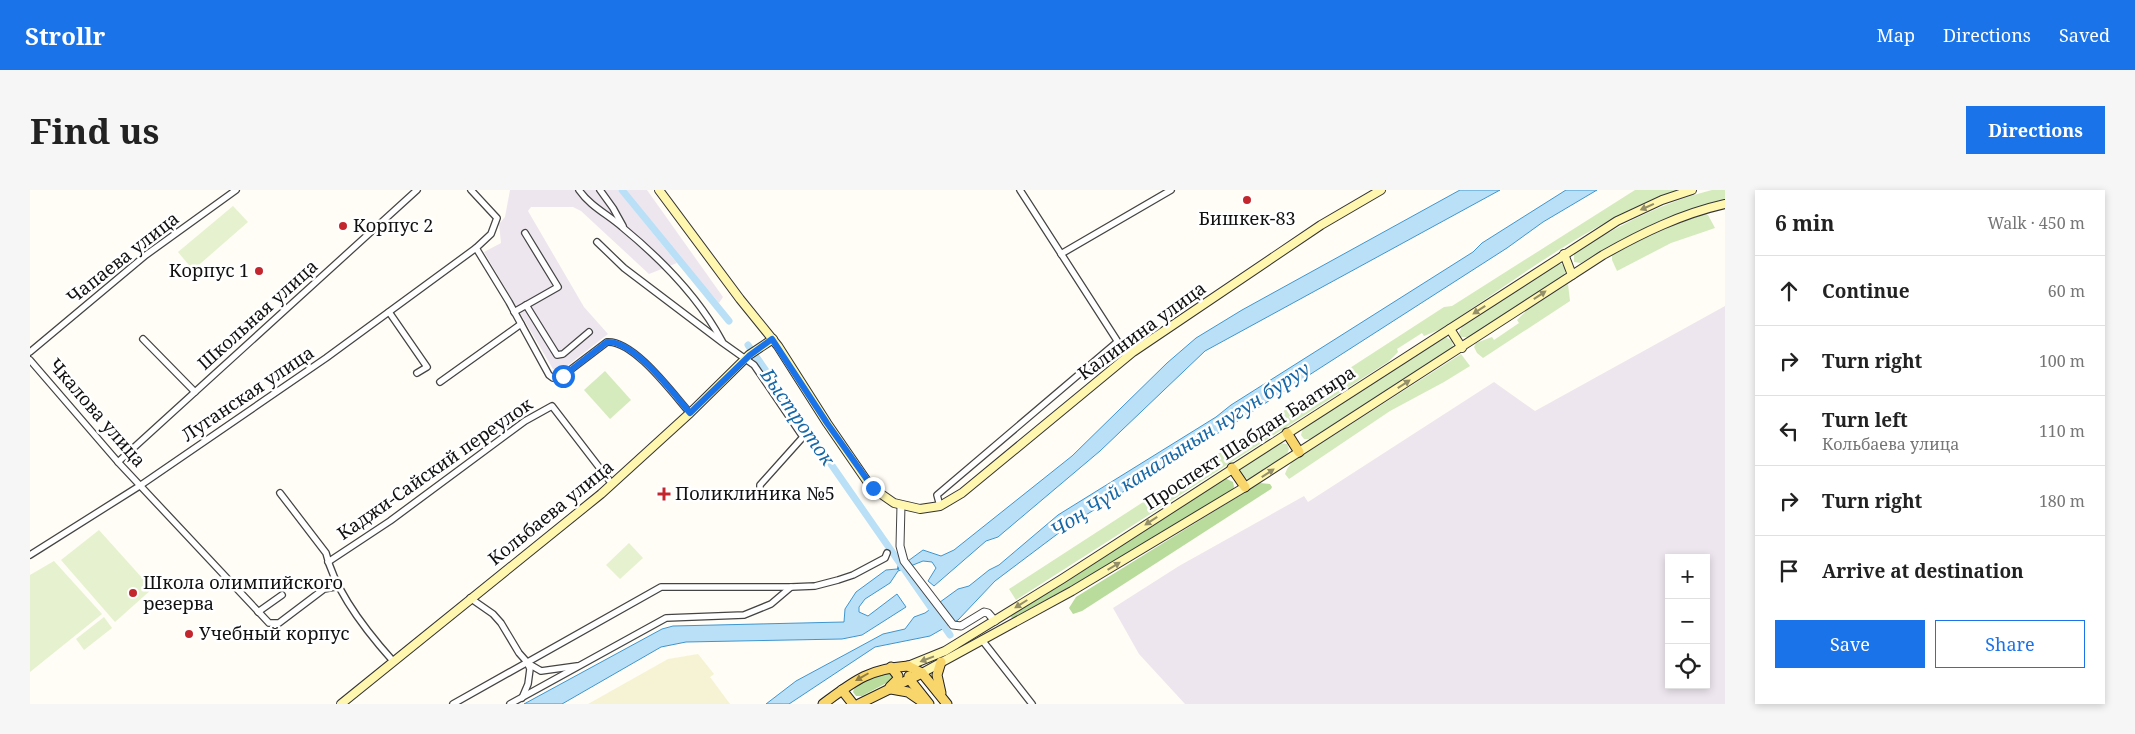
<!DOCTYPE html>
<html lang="en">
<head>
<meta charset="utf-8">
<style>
	body { margin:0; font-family:"Noto Serif",serif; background:#f6f6f6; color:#222 }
	.controls { position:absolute; right:15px; bottom:15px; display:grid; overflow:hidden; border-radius:0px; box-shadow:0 2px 8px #0003 }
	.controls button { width:45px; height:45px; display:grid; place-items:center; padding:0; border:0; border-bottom:1px solid #e0e0e0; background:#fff; color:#222; font:25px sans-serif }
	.stop { position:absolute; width:15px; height:15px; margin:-11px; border:4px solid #1a73e8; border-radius:50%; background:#fff }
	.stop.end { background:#1a73e8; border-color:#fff; box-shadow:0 1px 5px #0008 }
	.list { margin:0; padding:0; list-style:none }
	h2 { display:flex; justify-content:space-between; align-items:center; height:65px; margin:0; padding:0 20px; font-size:21px }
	h2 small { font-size:16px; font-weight:400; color:#767676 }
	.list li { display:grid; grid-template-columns:32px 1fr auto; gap:15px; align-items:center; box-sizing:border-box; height:70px; padding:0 20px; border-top:1px solid #e0e0e0 }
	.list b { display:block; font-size:19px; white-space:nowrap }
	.list p { margin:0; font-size:16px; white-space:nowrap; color:#767676 }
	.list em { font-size:16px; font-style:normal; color:#767676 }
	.actions { display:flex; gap:10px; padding:15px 20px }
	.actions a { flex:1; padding:11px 0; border:1px solid #1a73e8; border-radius:0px; text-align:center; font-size:18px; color:#1a73e8 }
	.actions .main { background:#1a73e8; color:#fff }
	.icon { flex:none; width:28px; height:28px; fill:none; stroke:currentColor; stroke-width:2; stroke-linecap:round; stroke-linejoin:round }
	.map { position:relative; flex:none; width:1695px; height:514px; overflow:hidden; border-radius:0px }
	header { display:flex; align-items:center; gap:30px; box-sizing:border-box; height:70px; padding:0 25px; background:#1a73e8; color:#fff }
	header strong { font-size:24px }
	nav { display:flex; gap:28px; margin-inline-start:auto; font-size:18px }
	.intro { display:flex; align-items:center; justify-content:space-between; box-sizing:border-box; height:120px; padding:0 30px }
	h1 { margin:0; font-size:35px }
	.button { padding:12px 22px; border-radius:0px; background:#1a73e8; color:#fff; font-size:18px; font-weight:700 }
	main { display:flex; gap:30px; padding:0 30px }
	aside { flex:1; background:#fff; border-radius:0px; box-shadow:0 2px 8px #0003 }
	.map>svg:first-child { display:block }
	.industrial { fill:#eee6ef; fill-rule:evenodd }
	.farmland { fill:#f6f3d4 }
	.green { fill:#d5ebbd }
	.forest { fill:#b9dc9c }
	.pitch { fill:#e6f2cf }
	.water { fill:#b9e0f7; stroke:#3f96cf }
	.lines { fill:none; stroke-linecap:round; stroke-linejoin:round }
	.stream { stroke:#3f96cf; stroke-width:2 }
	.canal { stroke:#b9e0f7; stroke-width:7 }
	.minor-casing { stroke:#444; stroke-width:8 }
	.tertiary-casing { stroke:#444; stroke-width:9 }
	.secondary-casing { stroke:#333; stroke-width:10 }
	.primary-casing { stroke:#222; stroke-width:11 }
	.minor { stroke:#fff; stroke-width:5.5 }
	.tertiary { stroke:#fff; stroke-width:7 }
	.secondary { stroke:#fff6b0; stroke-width:8 }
	.primary { stroke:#f9d66b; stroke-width:9 }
	.oneway { fill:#948f68 }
	.oneway2 { fill:#917d42 }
	.route { stroke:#1a73e8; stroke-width:6 }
	.poi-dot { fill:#c4262e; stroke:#fff; stroke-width:2 }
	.labels { text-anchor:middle; stroke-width:5; stroke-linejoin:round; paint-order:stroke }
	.poi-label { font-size:18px; fill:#111; stroke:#fff; text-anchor:start }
	.street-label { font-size:18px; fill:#111; stroke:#fff }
	.water-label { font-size:19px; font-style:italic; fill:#1768a6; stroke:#fff }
</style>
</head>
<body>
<header>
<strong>Strollr</strong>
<nav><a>Map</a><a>Directions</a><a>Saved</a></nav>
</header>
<div class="intro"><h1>Find us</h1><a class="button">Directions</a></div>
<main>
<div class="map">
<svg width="1695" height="514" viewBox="0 0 1695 514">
	<rect width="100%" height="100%" fill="#fffdf5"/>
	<!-- industrial -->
	<g class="industrial">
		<polygon points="480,0 588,0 647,73 619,84 551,21 543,17 501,17 498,21 554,117 578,144 532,180 523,179 454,62 471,53 469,34 475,27"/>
		<polygon points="595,0 617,0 693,107 689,113 607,18"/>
		<path d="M1695,116v398h-540l-46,-50 -26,-46 66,-42 125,-70 4,6 186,-120 41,29zM1639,368h37v127h-37z"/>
	</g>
	<!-- farmland -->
	<polygon class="farmland" points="668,464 684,484 680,487 700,514 558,514 638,469"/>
	<!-- green -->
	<g class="green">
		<path d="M1605,0h43c-86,30 -161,89 -237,139l-17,7 -2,-3 -25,16 1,3 -10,10 -372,238 -7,-11 435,-282 8,-1z"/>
		<path d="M1682,0h13v9c-54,14 -97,35 -144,64l-7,-1v-8l3,-3c43,-26 86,-49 135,-61z"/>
		<polygon points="1675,24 1678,25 1685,38 1641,53 1587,81 1582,70 1582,65 1629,40"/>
		<polygon points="1526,74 1532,74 1536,79 1534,85 1439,147 1430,147 1429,142 1432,137"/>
		<polygon points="1538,94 1540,111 1453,168 1447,163 1444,157 1446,153 1462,147 1464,150 1489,133 1487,130 1497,120"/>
		<polygon points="1416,147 1422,151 1423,157 1280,249 1274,249 1271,245 1273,238"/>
		<polygon points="1431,164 1440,176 1414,192 1360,221 1259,289 1255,284 1257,279 1262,272"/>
		<polygon points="575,181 601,210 580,229 554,200"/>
		<polygon points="1250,253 1257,254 1259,259 1257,264 1219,289 1214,288 1210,282 1211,277"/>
	</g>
	<!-- forest -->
	<g class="forest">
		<polygon points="1195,288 1203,292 1204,297 1202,301 1074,378 983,428 980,427 1027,395"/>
		<polygon points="1230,293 1240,294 1242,297 1241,299 1052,421 1043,424 1039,418 1046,407"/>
		<path d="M861,483l3,3 -2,4 -30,16h-6l-3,-4c3,-13 26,-17 38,-19z"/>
	</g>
	<!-- pitch -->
	<g class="pitch">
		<polygon points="203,16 218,32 163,80 148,62"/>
		<polygon points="69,340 122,399 85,432 31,370"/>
		<polygon points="599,353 613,368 590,389 576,375"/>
		<polygon points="24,371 72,424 0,482 0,385"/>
		<polygon points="74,427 82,438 54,460 46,449"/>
	</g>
	<!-- water -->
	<g class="water">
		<polygon points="1430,0 1470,0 1175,161 1070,261 968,347 956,351 904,396 898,391 906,378 902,372 893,371 868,381 860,393 835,409 829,417 829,422 838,426 867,404 876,417 832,445 812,449 656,452 631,457 532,514 494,514 632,439 643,436 814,432 815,419 826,402 856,380 867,379 893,360 911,366 924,360 1042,266 1137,173 1166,148 1212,120"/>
		<polygon points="1536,0 1567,0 1513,32 1477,58 1206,232 1038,336 965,391 928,430 900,446 845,457 759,514 736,514 766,491 818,463 853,444 875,439 884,427 895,423 928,399 939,396 959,380 969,375 1028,325 1186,227 1201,215 1443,62 1452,53"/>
	</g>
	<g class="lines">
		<!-- stream -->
		<polyline class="stream" points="868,379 869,373"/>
		<!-- canal -->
		<g class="canal">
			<polyline points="592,0 699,131"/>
			<polyline points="718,155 920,445"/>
		</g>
		<defs>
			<g id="minor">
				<path d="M549,0c11,16 28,24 43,37 39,32 76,69 100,114"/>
				<polyline points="570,0 583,18 593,36"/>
				<polyline points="990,0 1097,166"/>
				<polyline points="567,52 594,78 693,153 724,175 773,247 730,295 730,302"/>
				<path d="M446,58l33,54 40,73 4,3 8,-1 46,-35c27,-2 66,52 83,71"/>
				<polyline points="1031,64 1141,0"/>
				<polyline points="496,115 527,165 533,164 559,142"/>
				<polyline points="359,122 397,177 387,183"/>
				<polyline points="484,122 528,97 495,43"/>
				<polyline points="113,149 165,202"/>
				<polyline points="0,162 116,65 206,0"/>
				<polyline points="0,170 88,272 239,433 249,433 294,399 310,396"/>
				<polyline points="410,192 491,134"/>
				<polyline points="88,272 387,0"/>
				<path d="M250,303l46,60c9,39 41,79 67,108"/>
				<polyline points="910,316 907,305 1087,152"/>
				<polyline points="0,365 111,295 296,168 446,58 461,44 467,28 441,0"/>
				<polyline points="298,372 360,331 495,231 522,216 582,294"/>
				<polyline points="440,408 463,424 471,433 489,463 497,472 500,479 498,494 492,508"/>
				<polyline points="228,422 252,405"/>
				<polyline points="952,450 1002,514"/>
				<polyline points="499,474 511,481 547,476"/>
				<polyline points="423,514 631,397 761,397"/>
				<polyline points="480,514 636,428 714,425 741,414 761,397 785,396 808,390 823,385 855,368 857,363"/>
			</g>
			<polyline id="tertiary" points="871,315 870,356 874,371 923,435 931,436 954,422 958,423 965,431"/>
			<g id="secondary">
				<polyline points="629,0 710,109 748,156 797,233 841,297 864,313 890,319 910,316 932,303 1103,162 1291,35 1351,0"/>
				<polyline points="1534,64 1542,85"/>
				<polyline points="1420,139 1432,158"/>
				<polyline points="878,476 915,461 1032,389 1587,31 1632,10 1662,0"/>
				<path d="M892,483l150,-82 173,-104 358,-232c39,-22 78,-41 122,-51"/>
				<polyline points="311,514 571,304 660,223 719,165 743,149"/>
			</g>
			<g id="primary">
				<polyline points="1257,243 1269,262"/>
				<polyline points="1202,278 1215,297"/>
				<polyline points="878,476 892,483 917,514"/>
				<polyline points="879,486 880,490 899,514"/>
				<polyline points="860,497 867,490 868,486 861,477"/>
				<polyline points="861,499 878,502 894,513"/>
				<polyline points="812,500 823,514"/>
				<polyline points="911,503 907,485 911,472"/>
				<path d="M793,514c31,-23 45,-35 85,-38"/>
				<polyline points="829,514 892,483"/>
			</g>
		</defs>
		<!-- minor casing -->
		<use href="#minor" class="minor-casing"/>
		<!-- tertiary casing -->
		<use href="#tertiary" class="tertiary-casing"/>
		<!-- secondary casing -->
		<use href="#secondary" class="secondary-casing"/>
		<!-- primary casing -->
		<use href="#primary" class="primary-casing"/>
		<!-- minor -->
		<use href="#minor" class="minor"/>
		<!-- tertiary -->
		<use href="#tertiary" class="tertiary"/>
		<!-- secondary -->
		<use href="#secondary" class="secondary"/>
		<!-- primary -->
		<use href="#primary" class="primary"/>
	</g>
	<!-- one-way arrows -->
	<defs><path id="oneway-solid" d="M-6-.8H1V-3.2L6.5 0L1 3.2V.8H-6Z" transform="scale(1.25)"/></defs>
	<g class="oneway">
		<use href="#oneway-solid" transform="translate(1617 17) rotate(156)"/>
		<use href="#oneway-solid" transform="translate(1510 105) rotate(-34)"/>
		<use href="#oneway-solid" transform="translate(1449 120) rotate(147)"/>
		<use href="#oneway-solid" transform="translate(1374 194) rotate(-33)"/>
		<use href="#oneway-solid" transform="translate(1238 283) rotate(-33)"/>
		<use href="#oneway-solid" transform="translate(1121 331) rotate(147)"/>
		<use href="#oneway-solid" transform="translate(1084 376) rotate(-31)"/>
		<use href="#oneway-solid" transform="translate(991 414) rotate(148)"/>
		<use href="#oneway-solid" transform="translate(897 469) rotate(159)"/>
	</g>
	<use class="oneway2" href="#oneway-solid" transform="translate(832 487) rotate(150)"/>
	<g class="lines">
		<!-- route -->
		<path class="route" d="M533,186l44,-34c27,-2 67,52 83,71l60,-58 22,-16 55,84 46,65"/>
	</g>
	<!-- markers -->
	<g class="poi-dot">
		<circle cx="1217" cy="10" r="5"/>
		<circle cx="313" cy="36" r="5"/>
		<circle cx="229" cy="81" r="5"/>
		<path d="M631.5 296.5h5v5h5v5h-5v5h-5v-5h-5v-5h5z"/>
		<circle cx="103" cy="403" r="5"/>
		<circle cx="159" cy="444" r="5"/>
	</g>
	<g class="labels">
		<!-- poi labels -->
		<g class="poi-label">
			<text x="1217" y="35" text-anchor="middle">Бишкек-83</text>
			<text x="323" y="42">Корпус 2</text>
			<text x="219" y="87" text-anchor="end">Корпус 1</text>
			<text x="645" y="310">Поликлиника №5</text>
			<text x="113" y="399">Школа олимпийского<tspan x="113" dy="21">резерва</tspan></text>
			<text x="169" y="450">Учебный корпус</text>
		</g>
		<!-- street labels -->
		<g class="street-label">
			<text transform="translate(93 68) rotate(-38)" y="6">Чапаева улица</text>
			<text transform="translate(228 125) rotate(-42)" y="6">Школьная улица</text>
			<text transform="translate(1112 141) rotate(-36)" y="6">Калинина улица</text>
			<text transform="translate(218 204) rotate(-34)" y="6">Луганская улица</text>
			<text transform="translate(67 223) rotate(49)" y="6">Чкалова улица</text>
			<text transform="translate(1220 248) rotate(-33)" y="6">Проспект Шабдан Баатыра</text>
			<text transform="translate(405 279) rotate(-35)" y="6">Каджи-Сайский переулок</text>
			<text transform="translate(521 323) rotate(-39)" y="6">Кольбаева улица</text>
		</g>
		<!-- water labels -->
		<g class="water-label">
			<text transform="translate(768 227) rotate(55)" y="7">Быстроток</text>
			<text transform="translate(1150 259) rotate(-33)" y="7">Чоң Чүй каналынын нугун буруу</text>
		</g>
	</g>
</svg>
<div class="controls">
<button>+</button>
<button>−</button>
<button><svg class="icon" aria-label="locate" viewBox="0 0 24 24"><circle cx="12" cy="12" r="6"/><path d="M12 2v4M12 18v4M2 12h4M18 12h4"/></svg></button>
</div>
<div class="stop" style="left:533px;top:186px"></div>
<div class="stop end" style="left:843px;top:298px"></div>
</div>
<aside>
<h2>6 min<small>Walk · 450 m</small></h2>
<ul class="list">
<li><svg class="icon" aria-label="ahead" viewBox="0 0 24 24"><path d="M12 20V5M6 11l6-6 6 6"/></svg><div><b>Continue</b></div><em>60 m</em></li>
<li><svg class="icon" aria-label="right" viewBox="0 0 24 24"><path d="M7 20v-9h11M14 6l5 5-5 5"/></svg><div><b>Turn right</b></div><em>100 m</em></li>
<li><svg class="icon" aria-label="left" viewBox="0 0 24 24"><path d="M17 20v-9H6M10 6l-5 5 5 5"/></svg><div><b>Turn left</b><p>Кольбаева улица</p></div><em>110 m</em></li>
<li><svg class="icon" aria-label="right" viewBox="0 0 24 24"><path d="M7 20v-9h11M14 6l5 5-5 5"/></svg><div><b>Turn right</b></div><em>180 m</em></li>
<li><svg class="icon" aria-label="arrive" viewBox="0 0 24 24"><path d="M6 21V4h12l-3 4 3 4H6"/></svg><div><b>Arrive at destination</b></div></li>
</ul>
<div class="actions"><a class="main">Save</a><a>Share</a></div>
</aside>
</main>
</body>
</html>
